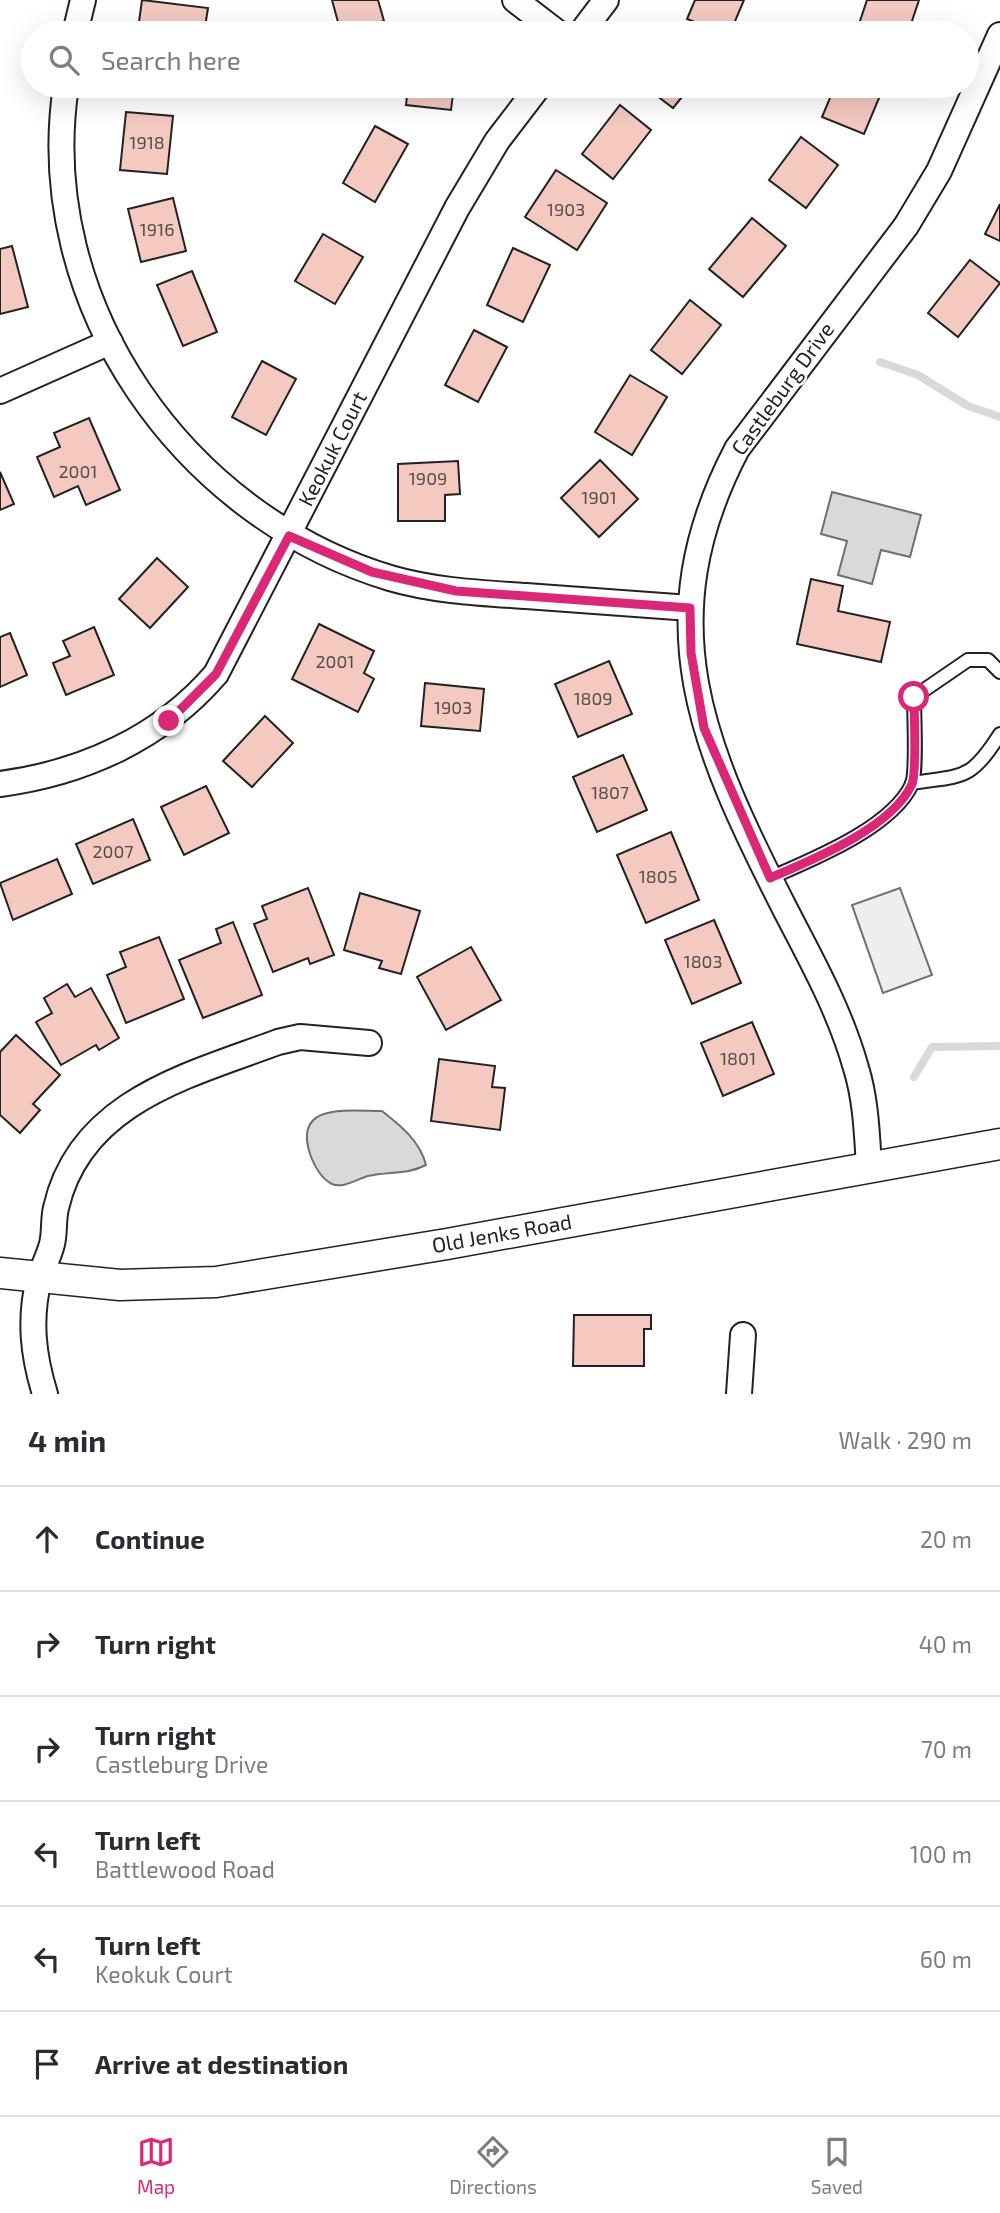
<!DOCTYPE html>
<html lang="en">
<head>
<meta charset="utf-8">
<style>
	body { margin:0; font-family:"Exo 2",sans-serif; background:#f7f7f7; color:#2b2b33 }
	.stop { position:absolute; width:21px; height:21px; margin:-16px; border:5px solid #db2777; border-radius:50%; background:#fff }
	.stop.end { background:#db2777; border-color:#fff; box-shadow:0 2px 7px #0008 }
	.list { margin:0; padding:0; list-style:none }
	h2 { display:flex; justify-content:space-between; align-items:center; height:91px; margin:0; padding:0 28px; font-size:30px }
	h2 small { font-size:23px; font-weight:400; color:#7c7c81 }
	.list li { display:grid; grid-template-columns:46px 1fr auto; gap:21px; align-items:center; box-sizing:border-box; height:105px; padding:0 28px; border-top:2px solid #e1e1e2 }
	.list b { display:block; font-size:26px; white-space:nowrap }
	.list p { margin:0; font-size:23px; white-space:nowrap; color:#7c7c81 }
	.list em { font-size:23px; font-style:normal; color:#7c7c81 }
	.icon { flex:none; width:38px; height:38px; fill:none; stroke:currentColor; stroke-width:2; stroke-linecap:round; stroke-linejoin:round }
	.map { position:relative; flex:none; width:1000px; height:1394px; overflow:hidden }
	.search { position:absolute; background:#fff; box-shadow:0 7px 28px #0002; left:21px; right:21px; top:21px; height:77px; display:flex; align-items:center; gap:18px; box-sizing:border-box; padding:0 24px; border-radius:38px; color:#7c7c81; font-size:26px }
	.sheet { height:721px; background:#fff }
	nav { display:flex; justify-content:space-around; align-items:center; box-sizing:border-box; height:98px; border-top:2px solid #e1e1e2; background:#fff; font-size:19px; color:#7c7c81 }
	nav a { display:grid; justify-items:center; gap:4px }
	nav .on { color:#db2777 }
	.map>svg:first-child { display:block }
	.green { fill:#eee; stroke:#6f6f6f; stroke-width:2 }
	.water { fill:#d9d9d9; stroke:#6f6f6f; stroke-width:2 }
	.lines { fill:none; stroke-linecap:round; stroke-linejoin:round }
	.stream { stroke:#d9d9d9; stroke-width:8 }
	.building { fill:#f3c9c0; stroke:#222; stroke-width:2 }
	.service-casing { stroke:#222; stroke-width:16 }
	.minor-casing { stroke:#222; stroke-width:28 }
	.tertiary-casing { stroke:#222; stroke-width:33 }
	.service { stroke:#fff; stroke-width:12 }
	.minor { stroke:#fff; stroke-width:24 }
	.tertiary { stroke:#fff; stroke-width:30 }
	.route { stroke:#db2777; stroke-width:9 }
	.labels { text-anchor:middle; stroke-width:5; stroke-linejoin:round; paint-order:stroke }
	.number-label { font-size:18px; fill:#564c4a }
	.street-label { font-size:21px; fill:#222; stroke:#fff }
</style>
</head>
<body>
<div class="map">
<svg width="1000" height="1394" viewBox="0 0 1000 1394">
	<rect width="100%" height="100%" fill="#fff"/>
	<!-- green -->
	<polygon class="green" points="900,888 932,975 883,993 852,905"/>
	<!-- water -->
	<g class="water">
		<polygon points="832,492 921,515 910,557 881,550 872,584 838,575 847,541 821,534"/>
		<path d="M382,1111c19,15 38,30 44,54 -19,10 -38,6 -58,11 -11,3 -25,13 -36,8 -12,-6 -18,-19 -22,-30 -17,-52 38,-43 72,-43z"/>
	</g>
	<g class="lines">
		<!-- stream -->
		<g class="stream">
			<polyline points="880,362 918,375 968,406 1000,417"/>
			<polyline points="914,1077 932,1047 1000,1046"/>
		</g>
	</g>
	<!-- building -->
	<g class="building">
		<polygon points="142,0 208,8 204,33 149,33 149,31 138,29"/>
		<polygon points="332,0 378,0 384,21 341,33"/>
		<polygon points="695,0 744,0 730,33 722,33 687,19"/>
		<polygon points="867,0 919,0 908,33 856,33"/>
		<polygon points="408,86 454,86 451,110 406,105"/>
		<polygon points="644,86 691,86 673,108"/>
		<polygon points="835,86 884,86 864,134 822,117"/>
		<polygon points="620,105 651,130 613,179 582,154"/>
		<polygon points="126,112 173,116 167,174 120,170"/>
		<polygon points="375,126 408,144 375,202 343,183"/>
		<polygon points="801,137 838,165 806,208 769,180"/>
		<polygon points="556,170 607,203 577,250 525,217"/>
		<polygon points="173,198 186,251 141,262 128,209"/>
		<polygon points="1000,204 1000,241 985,234"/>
		<polygon points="752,218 786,246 743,297 709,269"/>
		<polygon points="323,234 363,257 335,304 295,281"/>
		<polygon points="12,246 28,307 0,314 0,249"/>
		<polygon points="513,248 550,265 523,322 487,305"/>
		<polygon points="970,260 1000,283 958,337 928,313"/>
		<polygon points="192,271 217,332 183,346 157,285"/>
		<polygon points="690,300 721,325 682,374 651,350"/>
		<polygon points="474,330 507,347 478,402 445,385"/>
		<polygon points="262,361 296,379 266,435 232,417"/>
		<polygon points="630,375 667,397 632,455 595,432"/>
		<polygon points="89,418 120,490 86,505 78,486 54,497 37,457 60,447 54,433"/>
		<polygon points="600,460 638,499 599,537 561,498"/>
		<polygon points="458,461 460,494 445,495 445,521 398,521 398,464"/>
		<polygon points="0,472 14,504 0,510"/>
		<polygon points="157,558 188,587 150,628 119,599"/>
		<polygon points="811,579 843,586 838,611 890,622 881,662 797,644"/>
		<polygon points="319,624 374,651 364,673 374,679 358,712 292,679"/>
		<polygon points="94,627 114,675 66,695 53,663 70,656 63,641"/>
		<polygon points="10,633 27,675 0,687 0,637"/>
		<polygon points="609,661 632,714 578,737 555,684"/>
		<polygon points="425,683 484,689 480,731 421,726"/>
		<polygon points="265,716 293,743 252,787 223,761"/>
		<polygon points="623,755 647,810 597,832 573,777"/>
		<polygon points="206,786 229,833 184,855 161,807"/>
		<polygon points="133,819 150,860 93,884 76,844"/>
		<polygon points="671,832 699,900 646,923 617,855"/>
		<polygon points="57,859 72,894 13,920 0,883"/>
		<polygon points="308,888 334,955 310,964 308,958 273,972 254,924 267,919 262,906"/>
		<polygon points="360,893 420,911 401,974 379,968 382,961 344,950"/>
		<polygon points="714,920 741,983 692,1004 665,940"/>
		<polygon points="233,922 262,995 203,1018 179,960 221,943 216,929"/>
		<polygon points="159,937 184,999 126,1023 107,975 126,967 120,952"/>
		<polygon points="471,947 501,1000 446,1030 417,977"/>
		<polygon points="67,984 75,997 91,988 119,1038 99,1050 96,1045 61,1065 36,1022 52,1013 44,998"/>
		<polygon points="752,1022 774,1074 723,1096 701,1043"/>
		<polygon points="16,1035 60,1075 33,1104 40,1110 20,1133 0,1115 0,1052"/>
		<polygon points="439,1059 495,1066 492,1087 505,1088 500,1130 431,1121"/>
		<polygon points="574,1315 651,1315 651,1329 644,1329 644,1366 573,1366"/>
	</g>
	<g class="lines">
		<defs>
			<g id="service">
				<path d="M912,783c52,-8 58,-2 88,-49"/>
				<path d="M770,878c41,-18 122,-50 142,-94 5,-12 2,-70 2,-87l54,-37h20l12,12"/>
			</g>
			<g id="minor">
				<polyline points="515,0 558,33"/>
				<polyline points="75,33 83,0"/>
				<polyline points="581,33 606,0"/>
				<path d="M66,86c-33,218 118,430 324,492 44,13 91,15 136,18 55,4 110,8 164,12"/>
				<polyline points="0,391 110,342"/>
				<path d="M0,784c83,-11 161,-46 216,-110l241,-466 40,-67 42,-55"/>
				<path d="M869,1167c-2,-32 -3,-67 -13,-99 -16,-57 -44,-107 -71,-159 -82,-161 -139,-286 -48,-460l169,-223 33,-55 61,-136"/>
				<path d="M45,1394c-12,-39 -16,-75 -6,-115 4,-12 10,-23 13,-35 3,-12 1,-24 4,-36 24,-107 134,-133 222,-166l22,-5 69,6"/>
				<polyline points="739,1394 743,1335"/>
			</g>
			<polyline id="tertiary" points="0,1273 120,1285 216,1282 447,1244 1000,1144"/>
		</defs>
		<!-- service casing -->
		<use href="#service" class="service-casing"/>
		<!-- minor casing -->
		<use href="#minor" class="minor-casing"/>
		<!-- tertiary casing -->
		<use href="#tertiary" class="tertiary-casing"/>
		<!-- service -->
		<use href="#service" class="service"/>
		<!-- minor -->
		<use href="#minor" class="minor"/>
		<!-- tertiary -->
		<use href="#tertiary" class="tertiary"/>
	</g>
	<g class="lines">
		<!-- route -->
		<path class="route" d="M169,721l47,-47 73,-138 83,36 84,19 234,17 1,45 13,75 66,150c42,-18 122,-50 142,-94 5,-12 2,-70 2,-87"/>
	</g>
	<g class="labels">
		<!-- number labels -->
		<g class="number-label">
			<text x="147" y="149">1918</text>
			<text x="566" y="216">1903</text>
			<text x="157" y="236">1916</text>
			<text x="78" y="478">2001</text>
			<text x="428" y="485">1909</text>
			<text x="599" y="504">1901</text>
			<text x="335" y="668">2001</text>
			<text x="593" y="705">1809</text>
			<text x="453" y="714">1903</text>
			<text x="610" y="799">1807</text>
			<text x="113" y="858">2007</text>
			<text x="658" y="883">1805</text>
			<text x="703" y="968">1803</text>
			<text x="738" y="1065">1801</text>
		</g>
		<!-- street labels -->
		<g class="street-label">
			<text transform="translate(783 389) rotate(-54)" y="7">Castleburg Drive</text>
			<text transform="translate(333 449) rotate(-63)" y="7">Keokuk Court</text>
			<text transform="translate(502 1234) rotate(-10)" y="7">Old Jenks Road</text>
		</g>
	</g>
</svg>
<div class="stop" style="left:914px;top:697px"></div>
<div class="stop end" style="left:169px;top:721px"></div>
<div class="search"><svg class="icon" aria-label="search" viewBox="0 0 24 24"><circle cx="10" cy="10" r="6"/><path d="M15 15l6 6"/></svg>Search here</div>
</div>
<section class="sheet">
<h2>4 min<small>Walk · 290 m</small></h2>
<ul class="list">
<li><svg class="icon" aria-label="ahead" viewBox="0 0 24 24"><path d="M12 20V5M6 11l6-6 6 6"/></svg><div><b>Continue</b></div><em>20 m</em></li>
<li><svg class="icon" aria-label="right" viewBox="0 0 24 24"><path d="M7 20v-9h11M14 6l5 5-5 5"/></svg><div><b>Turn right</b></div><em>40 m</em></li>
<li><svg class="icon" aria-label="right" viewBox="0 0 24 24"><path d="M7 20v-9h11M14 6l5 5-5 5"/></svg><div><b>Turn right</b><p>Castleburg Drive</p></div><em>70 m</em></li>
<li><svg class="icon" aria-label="left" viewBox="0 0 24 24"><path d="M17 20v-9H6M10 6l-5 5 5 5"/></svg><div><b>Turn left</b><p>Battlewood Road</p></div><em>100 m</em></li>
<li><svg class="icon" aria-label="left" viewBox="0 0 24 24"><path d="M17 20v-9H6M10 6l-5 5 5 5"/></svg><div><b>Turn left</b><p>Keokuk Court</p></div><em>60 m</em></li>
<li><svg class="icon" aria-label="arrive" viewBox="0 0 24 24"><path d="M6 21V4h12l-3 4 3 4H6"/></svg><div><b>Arrive at destination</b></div></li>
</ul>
</section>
<nav>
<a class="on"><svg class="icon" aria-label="map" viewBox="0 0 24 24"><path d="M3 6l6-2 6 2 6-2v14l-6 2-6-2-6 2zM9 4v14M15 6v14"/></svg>Map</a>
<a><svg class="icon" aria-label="directions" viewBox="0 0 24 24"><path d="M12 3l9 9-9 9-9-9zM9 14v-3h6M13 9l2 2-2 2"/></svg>Directions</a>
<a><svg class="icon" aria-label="saved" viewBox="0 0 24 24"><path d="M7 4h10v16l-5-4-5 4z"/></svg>Saved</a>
</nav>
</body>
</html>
